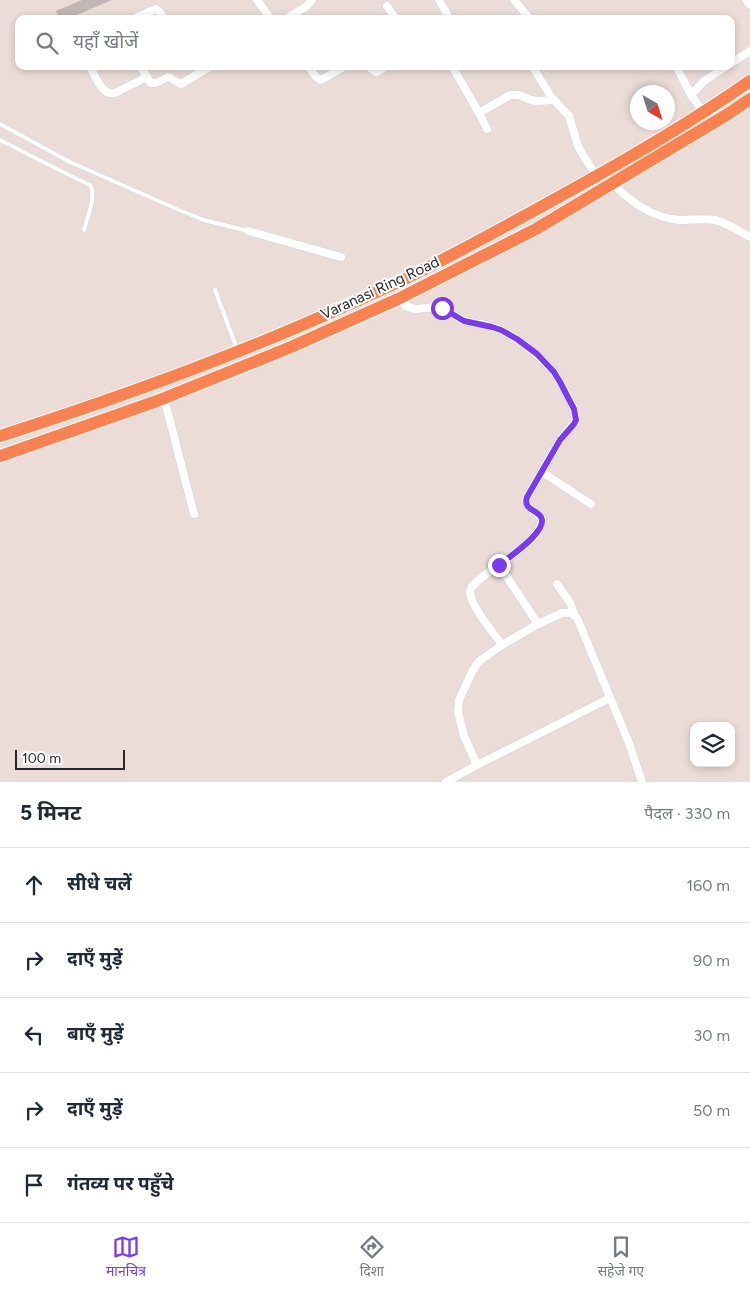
<!DOCTYPE html>
<html lang="hi">
<head>
<meta charset="utf-8">
<style>
	body { margin:0; font-family:Figtree,"Noto Sans Devanagari",sans-serif; background:#f2f2f3; color:#1f2937 }
	.controls { position:absolute; right:15px; bottom:15px; display:grid; overflow:hidden; border-radius:10px; box-shadow:0 2px 8px #0003 }
	.controls button { width:45px; height:45px; display:grid; place-items:center; padding:0; border:0; border-bottom:1px solid #e0e1e3; background:#fff; color:#1f2937; font:25px sans-serif }
	.compass { position:absolute; left:630px; top:85px; width:45px; height:45px; border-radius:50%; background:#fff; box-shadow:0 2px 8px #0003; rotate:141deg }
	.scale { position:absolute; left:15px; bottom:12px; width:110px; box-sizing:border-box; padding-left:5px; border:2px solid #272727; border-top:0; font-size:14px; line-height:18px; white-space:nowrap; color:#272727; -webkit-text-stroke:4px #fff; paint-order:stroke }
	.stop { position:absolute; width:15px; height:15px; margin:-11px; border:4px solid #7c3aed; border-radius:50%; background:#fff }
	.stop.end { background:#7c3aed; border-color:#fff; box-shadow:0 1px 5px #0008 }
	.list { margin:0; padding:0; list-style:none }
	h2 { display:flex; justify-content:space-between; align-items:center; height:65px; margin:0; padding:0 20px; font-size:21px }
	h2 small { font-size:16px; font-weight:400; color:#747a83 }
	.list li { display:grid; grid-template-columns:32px 1fr auto; gap:15px; align-items:center; box-sizing:border-box; height:75px; padding:0 20px; border-top:1px solid #e0e1e3 }
	.list b { display:block; font-size:19px; white-space:nowrap }
	.list em { font-size:16px; font-style:normal; color:#747a83 }
	.icon { flex:none; width:28px; height:28px; fill:none; stroke:currentColor; stroke-width:2; stroke-linecap:round; stroke-linejoin:round }
	.map { position:relative; flex:none; width:750px; height:782px; overflow:hidden }
	.search { position:absolute; background:#fff; box-shadow:0 2px 8px #0003; left:15px; right:15px; top:15px; height:55px; display:flex; align-items:center; gap:12px; box-sizing:border-box; padding:0 18px; border-radius:10px; color:#747a83; font-size:19px }
	.sheet { height:440px; background:#fff }
	nav { display:flex; justify-content:space-around; align-items:center; box-sizing:border-box; height:70px; border-top:1px solid #e0e1e3; background:#fff; font-size:14px; color:#747a83 }
	nav a { display:grid; justify-items:center; gap:2px }
	nav .on { color:#7c3aed }
	.map>svg:first-child { display:block }
	.building { fill:#c2b7b4 }
	.lines { fill:none; stroke-linecap:round; stroke-linejoin:round }
	.service-casing { stroke:#ccd6e1; stroke-width:5 }
	.minor-casing { stroke:#ccd6e1; stroke-width:9 }
	.trunk-casing { stroke:#fff; stroke-width:14 }
	.service { stroke:#fff; stroke-width:4 }
	.minor { stroke:#fff; stroke-width:8 }
	.trunk { stroke:#fa8250; stroke-width:12 }
	.route { stroke:#7c3aed; stroke-width:6 }
	.labels { text-anchor:middle; stroke-width:4; stroke-linejoin:round; paint-order:stroke }
	.street-label { font-size:15px; fill:#272727; stroke:#fff }
</style>
</head>
<body>
<div class="map">
<svg width="750" height="782" viewBox="0 0 750 782">
	<rect width="100%" height="100%" fill="#ebdcd7"/>
	<!-- building -->
	<polygon class="building" points="82,0 112,0 67,19 59,19 56,11"/>
	<g class="lines">
		<defs>
			<g id="service">
				<polyline points="0,124 70,162 179,210 204,220 248,231"/>
				<path d="M0,140l59,30 31,15c7,10 -3,33 -6,45"/>
				<polyline points="215,290 237,349"/>
			</g>
			<g id="minor">
				<polyline points="257,0 271,19"/>
				<polyline points="439,0 447,14 445,19"/>
				<polyline points="514,0 530,19"/>
				<polyline points="746,0 750,5"/>
				<polyline points="387,6 396,19"/>
				<polyline points="133,19 156,9 161,13 163,19"/>
				<polyline points="286,19 307,6 312,0"/>
				<polyline points="731,63 750,51"/>
				<path d="M140,66l11,17h5l12,-6c5,1 7,6 13,7l30,-18"/>
				<polyline points="308,66 316,77 321,80 345,66"/>
				<polyline points="368,66 375,72 379,71 386,66"/>
				<polyline points="452,66 479,113 487,129"/>
				<polyline points="532,66 552,98 569,116 578,146 583,155 597,176"/>
				<polyline points="676,66 691,95 703,112"/>
				<path d="M90,67c6,10 12,29 25,26l32,-16"/>
				<polyline points="691,95 704,81 727,66"/>
				<polyline points="479,113 510,95 519,95 531,100 537,101 554,100"/>
				<path d="M612,183c19,19 40,35 68,37 11,0 23,-2 35,0 12,3 24,11 35,17"/>
				<polyline points="248,231 341,257"/>
				<path d="M398,299l6,6 7,3 5,1 21,-2 5,1 22,13 22,4 15,5 16,9 20,16 17,17 13,22 7,15 2,11 -3,4 -13,16 -33,57c-3,11 9,14 15,22 -1,29 -75,58 -72,74 2,15 23,39 32,52"/>
				<polyline points="164,398 194,514"/>
				<polyline points="542,472 591,504"/>
				<polyline points="499,565 538,624"/>
				<polyline points="557,584 571,604 574,615"/>
				<polyline points="477,765 464,736 458,712 459,700 472,672 478,662 502,645 538,624 562,613 571,613 577,618 580,625 629,743 642,782"/>
				<polyline points="446,782 477,765 610,698"/>
			</g>
			<g id="trunk">
				<path d="M0,436c116,-37 230,-78 341,-128 22,-10 46,-20 68,-31 50,-25 99,-52 148,-79 66,-36 132,-74 193,-117"/>
				<polyline points="0,456 157,401 291,347 398,299 536,229 728,114 750,99"/>
			</g>
		</defs>
		<!-- service casing -->
		<use href="#service" class="service-casing"/>
		<!-- minor casing -->
		<use href="#minor" class="minor-casing"/>
		<!-- trunk casing -->
		<use href="#trunk" class="trunk-casing"/>
		<!-- service -->
		<use href="#service" class="service"/>
		<!-- minor -->
		<use href="#minor" class="minor"/>
		<!-- trunk -->
		<use href="#trunk" class="trunk"/>
	</g>
	<g class="lines">
		<!-- route -->
		<path class="route" d="M442,308l22,13 28,6 9,3 16,9 20,15 17,18 6,10 14,27 2,11 -2,4 -14,16 -33,57c-4,13 9,12 14,20 8,14 -32,40 -42,48"/>
	</g>
	<g class="labels">
		<!-- street labels -->
		<g class="street-label">
			<text transform="translate(380 288) rotate(-25)" y="5">Varanasi Ring Road</text>
		</g>
	</g>
</svg>
<div class="controls">
<button><svg class="icon" aria-label="layers" viewBox="0 0 24 24"><path d="M12 4l9 5-9 5-9-5zM3 14l9 5 9-5"/></svg></button>
</div>
<svg class="compass" viewBox="-18 -18 36 36"><path d="M0-13l5 13h-10z" fill="#e53935"/><path d="M0 13l5-13h-10z" fill="#747a83"/></svg>
<div class="scale">100 m</div>
<div class="stop" style="left:442px;top:308px"></div>
<div class="stop end" style="left:499px;top:565px"></div>
<div class="search"><svg class="icon" aria-label="search" viewBox="0 0 24 24"><circle cx="10" cy="10" r="6"/><path d="M15 15l6 6"/></svg>यहाँ खोजें</div>
</div>
<section class="sheet">
<h2>5 मिनट<small>पैदल · 330 m</small></h2>
<ul class="list">
<li><svg class="icon" aria-label="ahead" viewBox="0 0 24 24"><path d="M12 20V5M6 11l6-6 6 6"/></svg><div><b>सीधे चलें</b></div><em>160 m</em></li>
<li><svg class="icon" aria-label="right" viewBox="0 0 24 24"><path d="M7 20v-9h11M14 6l5 5-5 5"/></svg><div><b>दाएँ मुड़ें</b></div><em>90 m</em></li>
<li><svg class="icon" aria-label="left" viewBox="0 0 24 24"><path d="M17 20v-9H6M10 6l-5 5 5 5"/></svg><div><b>बाएँ मुड़ें</b></div><em>30 m</em></li>
<li><svg class="icon" aria-label="right" viewBox="0 0 24 24"><path d="M7 20v-9h11M14 6l5 5-5 5"/></svg><div><b>दाएँ मुड़ें</b></div><em>50 m</em></li>
<li><svg class="icon" aria-label="arrive" viewBox="0 0 24 24"><path d="M6 21V4h12l-3 4 3 4H6"/></svg><div><b>गंतव्य पर पहुँचे</b></div></li>
</ul>
</section>
<nav>
<a class="on"><svg class="icon" aria-label="map" viewBox="0 0 24 24"><path d="M3 6l6-2 6 2 6-2v14l-6 2-6-2-6 2zM9 4v14M15 6v14"/></svg>मानचित्र</a>
<a><svg class="icon" aria-label="directions" viewBox="0 0 24 24"><path d="M12 3l9 9-9 9-9-9zM9 14v-3h6M13 9l2 2-2 2"/></svg>दिशा</a>
<a><svg class="icon" aria-label="saved" viewBox="0 0 24 24"><path d="M7 4h10v16l-5-4-5 4z"/></svg>सहेजे गए</a>
</nav>
</body>
</html>
